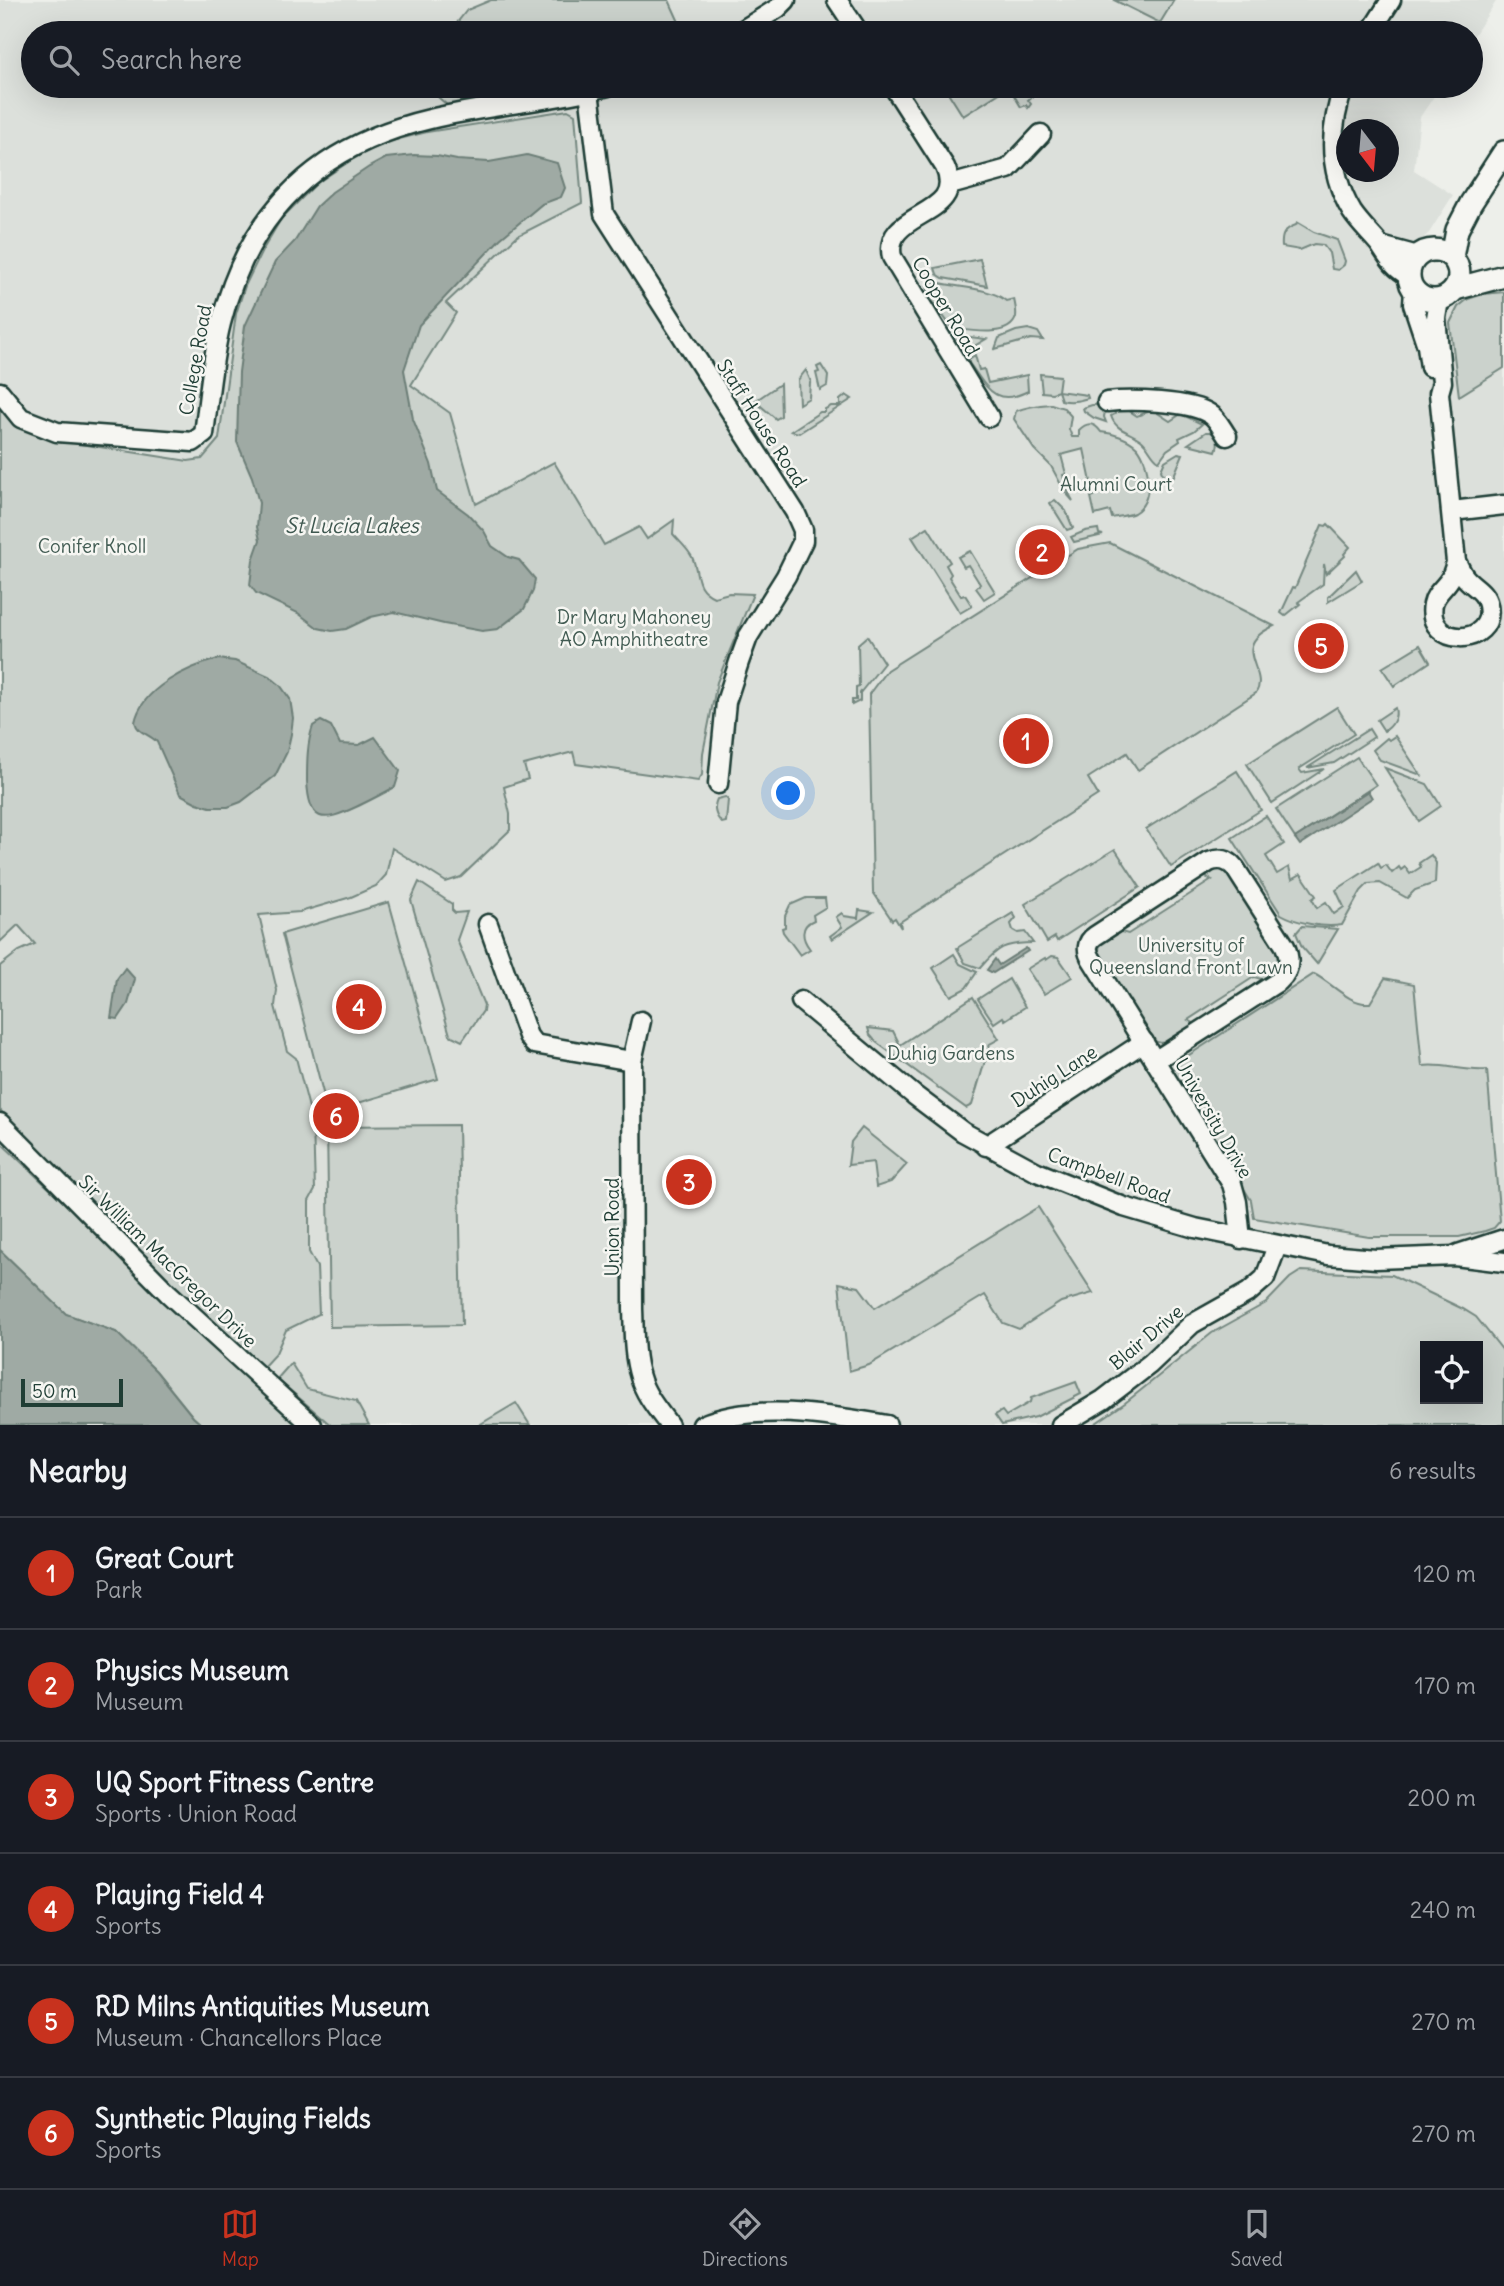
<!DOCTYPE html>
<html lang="en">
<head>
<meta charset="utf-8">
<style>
	body { margin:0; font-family:Delius,sans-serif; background:#242831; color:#f1f3f6 }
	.controls { position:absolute; right:21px; bottom:21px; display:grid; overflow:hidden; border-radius:0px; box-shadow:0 7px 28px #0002 }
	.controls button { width:63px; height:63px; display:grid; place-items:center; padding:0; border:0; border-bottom:2px solid #363941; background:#171b24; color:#f1f3f6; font:35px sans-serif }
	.compass { position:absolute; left:1336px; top:119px; width:63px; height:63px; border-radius:50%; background:#171b24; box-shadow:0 7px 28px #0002; rotate:164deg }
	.scale { position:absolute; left:21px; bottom:18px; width:102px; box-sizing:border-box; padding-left:7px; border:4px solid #1f3d34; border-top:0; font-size:19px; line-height:24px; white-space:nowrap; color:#1f3d34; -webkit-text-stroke:5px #f6f6f2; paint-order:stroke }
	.you { position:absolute; left:789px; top:794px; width:24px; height:24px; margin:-18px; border:5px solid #fff; border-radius:50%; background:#1a73e8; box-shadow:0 0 0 10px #1a73e833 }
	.badge { display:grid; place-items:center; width:46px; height:46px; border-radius:50%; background:#c8321e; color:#fff; font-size:23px; font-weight:700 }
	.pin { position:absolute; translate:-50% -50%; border:4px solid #fff; box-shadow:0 2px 7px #0006 }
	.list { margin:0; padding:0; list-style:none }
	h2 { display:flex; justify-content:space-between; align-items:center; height:91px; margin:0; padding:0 28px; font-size:30px }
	h2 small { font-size:23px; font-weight:400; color:#9ea1a6 }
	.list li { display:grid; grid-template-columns:46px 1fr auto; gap:21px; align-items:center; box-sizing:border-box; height:112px; padding:0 28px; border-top:2px solid #363941 }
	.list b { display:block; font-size:26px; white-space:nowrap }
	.list p { margin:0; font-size:23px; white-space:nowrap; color:#9ea1a6 }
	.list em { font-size:23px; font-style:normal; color:#9ea1a6 }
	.icon { flex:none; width:38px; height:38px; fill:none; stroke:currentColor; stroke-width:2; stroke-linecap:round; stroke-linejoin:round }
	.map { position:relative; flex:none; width:1504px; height:1425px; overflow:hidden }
	.search { position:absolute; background:#171b24; box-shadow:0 7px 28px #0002; left:21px; right:21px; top:21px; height:77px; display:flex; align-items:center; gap:18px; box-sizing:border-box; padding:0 24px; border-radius:38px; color:#9ea1a6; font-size:26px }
	.sheet { height:763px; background:#171b24 }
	nav { display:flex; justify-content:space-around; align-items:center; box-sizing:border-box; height:98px; border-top:2px solid #363941; background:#171b24; font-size:19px; color:#9ea1a6 }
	nav a { display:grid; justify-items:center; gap:4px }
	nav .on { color:#c8321e }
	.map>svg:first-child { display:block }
	.built { fill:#dce0db; fill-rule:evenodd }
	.green { fill:#cbd2cc; stroke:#758880; stroke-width:2; fill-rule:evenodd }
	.water { fill:#9faaa4; stroke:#6c7e77; stroke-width:2 }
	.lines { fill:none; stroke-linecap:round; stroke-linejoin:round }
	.minor-casing { stroke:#1f3d34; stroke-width:23 }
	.major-casing { stroke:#1f3d34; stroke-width:26 }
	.minor { stroke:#f6f6f2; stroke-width:18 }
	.major { stroke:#f6f6f2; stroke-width:21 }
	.labels { text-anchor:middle; stroke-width:5; stroke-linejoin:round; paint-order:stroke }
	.street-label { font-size:19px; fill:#1f3d34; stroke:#f6f6f2 }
	.park-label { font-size:19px; fill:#415b52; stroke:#f6f6f2 }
	.water-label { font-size:21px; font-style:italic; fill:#3f5850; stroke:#f6f6f2 }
</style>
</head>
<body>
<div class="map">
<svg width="1504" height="1425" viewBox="0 0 1504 1425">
	<rect width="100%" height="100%" fill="#edefea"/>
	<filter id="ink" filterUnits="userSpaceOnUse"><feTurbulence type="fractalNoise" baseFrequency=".0143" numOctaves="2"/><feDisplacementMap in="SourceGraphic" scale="14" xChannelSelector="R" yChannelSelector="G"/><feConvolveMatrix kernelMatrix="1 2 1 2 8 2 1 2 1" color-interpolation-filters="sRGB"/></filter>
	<g filter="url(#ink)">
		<!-- built -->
		<path class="built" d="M0,0h1497l-26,40v-7h-1438v53h1408l-21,31 -6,53 39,25 -24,38 -25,23 -10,23 8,16 24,17 26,-5 16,-14 36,-3v1135h-1302l-9,-8 -37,-46 -40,-39 -50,-18 -66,-64zM1346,130h42v42h-42zM1425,1346h53v53h-53z"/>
		<!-- green -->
		<g class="green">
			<polygon points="491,0 669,0 684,33 449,33 467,10"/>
			<polygon points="1114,0 1174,0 1160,23"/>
			<polygon points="437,86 568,86 448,106 438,97"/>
			<polygon points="944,86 1030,86 1034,95 1028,100 1031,104 1028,108 1026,105 1021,107 1009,87 963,116"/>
			<path d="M568,110l7,4 7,89 -65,33 -71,67 10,10 -45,72 39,28 26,91 78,-42 50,83 35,-18 8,12 27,-19 -1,14c6,7 15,15 19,23 8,17 1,30 22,40l15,-4 24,1 -36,88 -14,71 -1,22 -4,6 -122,-17 -3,-12 -49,13 4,14 -24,8 6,27v16l-49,47 -15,5 -54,-34 -6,27 -10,11 -25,11 -51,15 -41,3 18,75 -2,16 12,45 9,7 17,65 2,67 -6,11v51l8,15 2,47 -33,16 -10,23 -13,14 -116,-106 -147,-151v-144l19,-15 16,-7 -17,-19 -18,17v-541l13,20 55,21 120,19 14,-2 17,-20 17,-125 9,-28 17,-35 19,-32 36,-36 42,-28 32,-14 36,-9z"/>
			<path d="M1297,222l17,10 23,8 8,21 -1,4 -6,5 -6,-1 -3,-16 -6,-8 -9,-1 -14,6 -18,-3c-1,-12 2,-18 14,-22z"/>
			<polygon points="980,259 987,286 943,278 937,274 935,268"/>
			<path d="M932,281c22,7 59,6 74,20l8,-2c1,6 3,12 2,18 -6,22 -48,13 -64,11l-23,-32 -2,-11z"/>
			<polygon points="1504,292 1504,368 1459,396 1450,323 1458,307 1468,299 1483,294"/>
			<polygon points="1028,329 1038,332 1043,340 1031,339 995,349 999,338 1016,331"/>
			<polygon points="955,335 986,339 966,351"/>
			<path d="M975,355l4,15 5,-1 4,14 39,-8 1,16c-34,17 -41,-4 -59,-28v-4z"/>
			<polygon points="821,365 828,376 827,386 820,390 816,373 819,372 817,367"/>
			<polygon points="806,370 811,382 810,383 809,398 799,404 798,380"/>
			<path d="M1040,374l20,2 -2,15 29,4 1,3c-8,2 -15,5 -27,2l-3,-9 -6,2 -10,-1z"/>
			<polygon points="780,384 781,416 776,419 755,401"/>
			<polygon points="846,395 852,399 799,433 791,431 820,412 825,412 825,409 831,406 840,406 840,400"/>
			<path d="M1051,404l13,4 7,8 -2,13 3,8h7v-7c8,-8 15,-8 22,2 11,1 27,6 36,15 13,15 18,54 -3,66 -6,3 -16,3 -22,5l-2,-7 -15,4 -4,-18 3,-1 -10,-47 -23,6 5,19 -3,1 3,13 7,13 -8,-9 -14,-26 -17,-17 -20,-30 2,-8c12,-5 22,-6 35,-7z"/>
			<polygon points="1092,405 1106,405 1104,417 1106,422 1094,418 1084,411 1083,408"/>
			<path d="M1115,407h8l14,9 16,-6 17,11 11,-7 21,10 -8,7 -15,7 1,3 -13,9 -8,11c-8,-5 -10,-15 -18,-21 -12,-9 -25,-9 -30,-24l4,-2z"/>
			<path d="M1206,432h5c8,4 8,11 5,19l-28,-7z"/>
			<polygon points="1178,453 1183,454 1173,478 1162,473 1161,470 1165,461"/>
			<polygon points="1055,500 1066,511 1073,528 1067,530 1050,503"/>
			<polygon points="1328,524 1350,547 1344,554 1345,556 1326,574 1324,564 1323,584 1298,602 1300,604 1285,616 1281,613 1293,587 1295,588 1322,525 1326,526"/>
			<polygon points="928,527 950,562 946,565 951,574 949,577 961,596 965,595 972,606 960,613 912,537"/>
			<polygon points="1098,529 1099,534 1103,535 1074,542 1071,537 1085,531"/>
			<path d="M1110,543l164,83c-47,21 -4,44 -18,67l-118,77 -11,-17 -39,25 10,17 -198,127 1,6 -6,-10 -3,2 -19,-28 -4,-198 18,-24 191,-121z"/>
			<polygon points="970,551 995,592 984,599 976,588 980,584 968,565 964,567 958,557"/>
			<polygon points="1356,570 1362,581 1328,602 1328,597"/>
			<polygon points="867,636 884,663 860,693 860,701 852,705 852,700 856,700 856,687 859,686 858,644"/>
			<polygon points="1420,645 1430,662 1394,686 1382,668"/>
			<polygon points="1337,707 1354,734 1299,769 1302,773 1324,769 1272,803 1247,764"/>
			<path d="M1395,708c3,9 -3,19 -11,23l-7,-11z"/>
			<polygon points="1369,729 1374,737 1334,763 1307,768"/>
			<polygon points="1395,736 1421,775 1380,760 1373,750 1387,738 1389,740"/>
			<polygon points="1357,757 1376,785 1295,838 1276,809"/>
			<polygon points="1385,768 1427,784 1441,806 1419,821"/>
			<polygon points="1237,771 1261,810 1171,867 1146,829"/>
			<path d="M725,797l3,3 -2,22 -4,1c-7,-7 -9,-15 -5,-24z"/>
			<path d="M1266,816l18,28 -18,12 11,18 12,-7 3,12 9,-5 15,22 -4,3 5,9 9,-6 8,12 10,-7 -8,-17 42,-27 3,5 5,-3 6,8 7,-6 2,3 4,-3 5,7 11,-7 -2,-4 12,-8 5,8 -1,20 -20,7 -8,8 -27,-15 -12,1 -7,7 -19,34c-19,3 -45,-2 -61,-11l-49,-76z"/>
			<polygon points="1115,849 1140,887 1057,941 1055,937 1047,942 1025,904"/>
			<path d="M1217,867l8,2 57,81 2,15 -15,16 -15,-4 -66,43 11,6c-15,9 -31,24 -48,13l-53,-83 2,-13 14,-13 14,4 84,-54 -11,-5z"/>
			<polygon points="419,882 452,904 452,910 455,913 467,912 457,940 484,1005 483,1011 462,1041 450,1035 411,900"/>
			<path d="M806,898h19l1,9 -13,8 1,5c-15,6 -12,19 -4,29l-10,6 -17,-23 -1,-4 3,-1v-11l5,-11z"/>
			<polygon points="389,902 438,1079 328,1112 282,934"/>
			<polygon points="859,910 873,912 832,939 830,936 842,927 836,917 842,913 844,916 858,918"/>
			<path d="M1013,913l3,5 -5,6 2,6 5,3 7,-1 8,11c-28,0 -35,4 -53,25l-15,-5 -8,-15z"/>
			<polygon points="1302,926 1338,929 1317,964 1302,947 1296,933"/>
			<polygon points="954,954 960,964 977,972 966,988 951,996 933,968"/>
			<polygon points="1052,956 1058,957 1072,977 1044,994 1027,969 1045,958 1046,960"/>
			<path d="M1314,974c17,8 35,31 56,29l15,-25 29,6 8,82c24,-3 40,6 65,4l13,151 -6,7 -9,3 -26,6h-90l-115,-19 -3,-18 -76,-123 -2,-7 13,-13z"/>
			<polygon points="1009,979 1025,1007 1005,1020 1003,1017 994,1023 978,999"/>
			<polygon points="973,997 999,1039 990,1044 972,1105 966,1108 876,1042 870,1035 868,1028 893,1031 900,1045"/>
			<polygon points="458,1125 462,1325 330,1327 327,1126"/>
			<polygon points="862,1128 907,1164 891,1182 876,1187 873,1162 848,1165 851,1142"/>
			<polygon points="0,1142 300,1425 202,1425 193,1417 156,1371 116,1332 66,1314 0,1250"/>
			<polygon points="1038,1207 1093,1293 1061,1302 1019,1329 1003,1323 985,1295 869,1365 849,1371 839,1283 859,1287 875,1308"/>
			<path d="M1301,1271l91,4 71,34 13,8 28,35v73h-411l32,-22 87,-70 54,-30 24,-25zM1478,1346v53h-53v-53z"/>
			<polygon points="291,1363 307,1389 356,1401 369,1425 331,1425 326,1421 277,1379"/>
			<polygon points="1076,1382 1081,1394 1036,1417 1002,1425 995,1415 1002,1411 1006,1416 1030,1402 1031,1398"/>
			<polygon points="516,1403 530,1425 479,1425"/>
		</g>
		<!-- water -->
		<g class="water">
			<polygon points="414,155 437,156 457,160 489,162 527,155 557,163 565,188 561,197 542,204 500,239 419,325 404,370 413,419 431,464 437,491 468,514 484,531 492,546 508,557 519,560 535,579 533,591 524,609 498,629 482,631 444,624 394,612 371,617 346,629 332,631 318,628 298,613 256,593 250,585 253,560 260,540 257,527 259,503 252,477 237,442 239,372 245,326 275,262 295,241 317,206 332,192 369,167 386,158"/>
			<path d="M218,659l17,2 34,15 11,9 10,14 3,19 -2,16 -4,18 -12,24 -34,26 -13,5h-18l-13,-4 -17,-9 -23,-52c-8,-9 -19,-8 -22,-20 7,-34 53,-55 83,-63z"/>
			<path d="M321,721l10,5 9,18 19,1 16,-8 25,34 -5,16c-13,7 -26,14 -39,20 -34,16 -47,16 -49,-26 0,-18 0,-38 6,-55z"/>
			<polygon points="1368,791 1372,798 1300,845 1295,838"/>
			<polygon points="1026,948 1028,951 993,973 987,970 995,959 999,965"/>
			<polygon points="125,968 135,979 128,1004 118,1019 111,1018 117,979"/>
			<polygon points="0,1250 66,1314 116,1332 156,1371 193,1417 202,1425 0,1425"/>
		</g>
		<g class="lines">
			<defs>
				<g id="minor">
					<polyline points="837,0 859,33"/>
					<polyline points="738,33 778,8 786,0"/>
					<polyline points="1370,33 1391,0"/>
					<path d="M893,86l52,81c23,51 -64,43 -53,90l97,160"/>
					<path d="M1344,86c-15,42 -16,86 8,126 8,12 19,22 28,33 9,14 14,23 29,31"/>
					<polyline points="589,91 604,214 795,512 803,530 803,541 786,576 748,637 739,662 726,702 718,784"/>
					<polyline points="950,185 1008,169 1041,134"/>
					<polyline points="1381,246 1418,256"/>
					<polyline points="1414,291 1413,304 1427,346 1430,367"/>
					<path d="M1439,300l-3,18 6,64 -3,11 17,169c3,4 5,10 8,14 8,11 21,14 24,29 8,43 -63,43 -55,-1 2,-11 13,-17 18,-27 2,-5 4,-10 5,-15"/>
					<path d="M0,392l21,26 36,14 136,10 11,-8c5,-37 8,-76 17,-111 27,-111 98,-178 209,-204 59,-14 120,-18 178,-33"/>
					<path d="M1107,402c23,-3 84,-1 103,12 7,4 12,15 17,22"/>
					<polyline points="1452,511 1504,505"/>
					<polyline points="488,924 528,1036 534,1044 632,1061"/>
					<polyline points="801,1001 914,1095 963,1132 1037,1172 1124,1207 1195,1228 1328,1255 1376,1259 1455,1256 1504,1262"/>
					<path d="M641,1021l-9,40 1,248c1,22 0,46 7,68 5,18 18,33 29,48"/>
					<path d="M1156,1060l123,-79c11,-10 12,-21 6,-35l-50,-78c-7,-9 -16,-10 -26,-6l-114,74c-9,6 -9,15 -3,24l140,224 5,18 4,37"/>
					<polyline points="0,1123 168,1293 312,1425"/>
					<polyline points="986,1146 1144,1042"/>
					<polyline points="1458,1254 1504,1239"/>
					<path d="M702,1425c53,-23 130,-9 185,0"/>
					<polyline points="1061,1425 1103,1400 1150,1364 1192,1324 1249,1292 1265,1278 1277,1246"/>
				</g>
				<g id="major">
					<circle cx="1434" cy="275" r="25"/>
					<polyline points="1452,257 1457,230 1471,203 1504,152"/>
					<polyline points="1455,289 1504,276"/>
				</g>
			</defs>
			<!-- minor casing -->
			<use href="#minor" class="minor-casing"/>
			<!-- major casing -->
			<use href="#major" class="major-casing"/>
			<!-- minor -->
			<use href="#minor" class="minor"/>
			<!-- major -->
			<use href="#major" class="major"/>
		</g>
	</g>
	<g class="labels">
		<!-- street labels -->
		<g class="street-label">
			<text transform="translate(946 306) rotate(59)" y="7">Cooper Road</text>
			<text transform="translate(195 360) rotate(-80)" y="7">College Road</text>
			<text transform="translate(762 423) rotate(57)" y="7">Staff House Road</text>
			<text transform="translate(1054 1076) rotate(-33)" y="7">Duhig Lane</text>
			<text transform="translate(1214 1118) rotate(60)" y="7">University Drive</text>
			<text transform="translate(1109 1175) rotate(20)" y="7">Campbell Road</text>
			<text transform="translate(612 1227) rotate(-90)" y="7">Union Road</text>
			<text transform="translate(168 1261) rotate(44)" y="7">Sir William MacGregor Drive</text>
			<text transform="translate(1146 1337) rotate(-40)" y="7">Blair Drive</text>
		</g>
		<!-- park labels -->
		<g class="park-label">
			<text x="1116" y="491">Alumni Court</text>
			<text x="92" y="553">Conifer Knoll</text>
			<text x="634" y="624">Dr Mary Mahoney<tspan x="634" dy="22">AO Amphitheatre</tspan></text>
			<text x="1191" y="952">University of<tspan x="1191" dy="22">Queensland Front Lawn</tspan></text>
			<text x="951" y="1060">Duhig Gardens</text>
		</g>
		<!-- water labels -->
		<g class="water-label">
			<text x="352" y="533">St Lucia Lakes</text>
		</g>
	</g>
</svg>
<div class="controls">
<button><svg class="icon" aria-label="locate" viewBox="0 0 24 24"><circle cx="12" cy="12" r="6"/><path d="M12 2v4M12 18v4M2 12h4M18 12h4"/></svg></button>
</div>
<svg class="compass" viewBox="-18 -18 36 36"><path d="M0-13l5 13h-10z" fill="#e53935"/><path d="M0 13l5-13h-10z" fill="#9ea1a6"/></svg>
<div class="scale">50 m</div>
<div class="you"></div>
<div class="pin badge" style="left:1026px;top:741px">1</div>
<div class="pin badge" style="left:1042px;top:552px">2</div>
<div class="pin badge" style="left:689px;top:1182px">3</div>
<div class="pin badge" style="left:359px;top:1007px">4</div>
<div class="pin badge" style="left:1321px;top:646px">5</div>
<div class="pin badge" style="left:336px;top:1116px">6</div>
<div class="search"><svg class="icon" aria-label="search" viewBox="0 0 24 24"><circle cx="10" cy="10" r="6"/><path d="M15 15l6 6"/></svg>Search here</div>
</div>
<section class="sheet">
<h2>Nearby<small>6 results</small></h2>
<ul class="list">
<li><span class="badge">1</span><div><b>Great Court</b><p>Park</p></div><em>120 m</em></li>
<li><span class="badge">2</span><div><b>Physics Museum</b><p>Museum</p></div><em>170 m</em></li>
<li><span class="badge">3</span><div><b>UQ Sport Fitness Centre</b><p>Sports · Union Road</p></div><em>200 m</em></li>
<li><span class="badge">4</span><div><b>Playing Field 4</b><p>Sports</p></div><em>240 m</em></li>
<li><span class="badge">5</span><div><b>RD Milns Antiquities Museum</b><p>Museum · Chancellors Place</p></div><em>270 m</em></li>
<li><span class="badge">6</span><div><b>Synthetic Playing Fields</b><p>Sports</p></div><em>270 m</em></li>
</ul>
</section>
<nav>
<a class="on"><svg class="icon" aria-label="map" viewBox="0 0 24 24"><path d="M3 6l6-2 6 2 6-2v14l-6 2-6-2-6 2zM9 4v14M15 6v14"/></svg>Map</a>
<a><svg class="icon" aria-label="directions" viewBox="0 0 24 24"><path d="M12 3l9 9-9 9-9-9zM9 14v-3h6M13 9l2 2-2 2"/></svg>Directions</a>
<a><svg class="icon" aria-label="saved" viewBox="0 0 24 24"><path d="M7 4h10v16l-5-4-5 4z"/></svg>Saved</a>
</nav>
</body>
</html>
